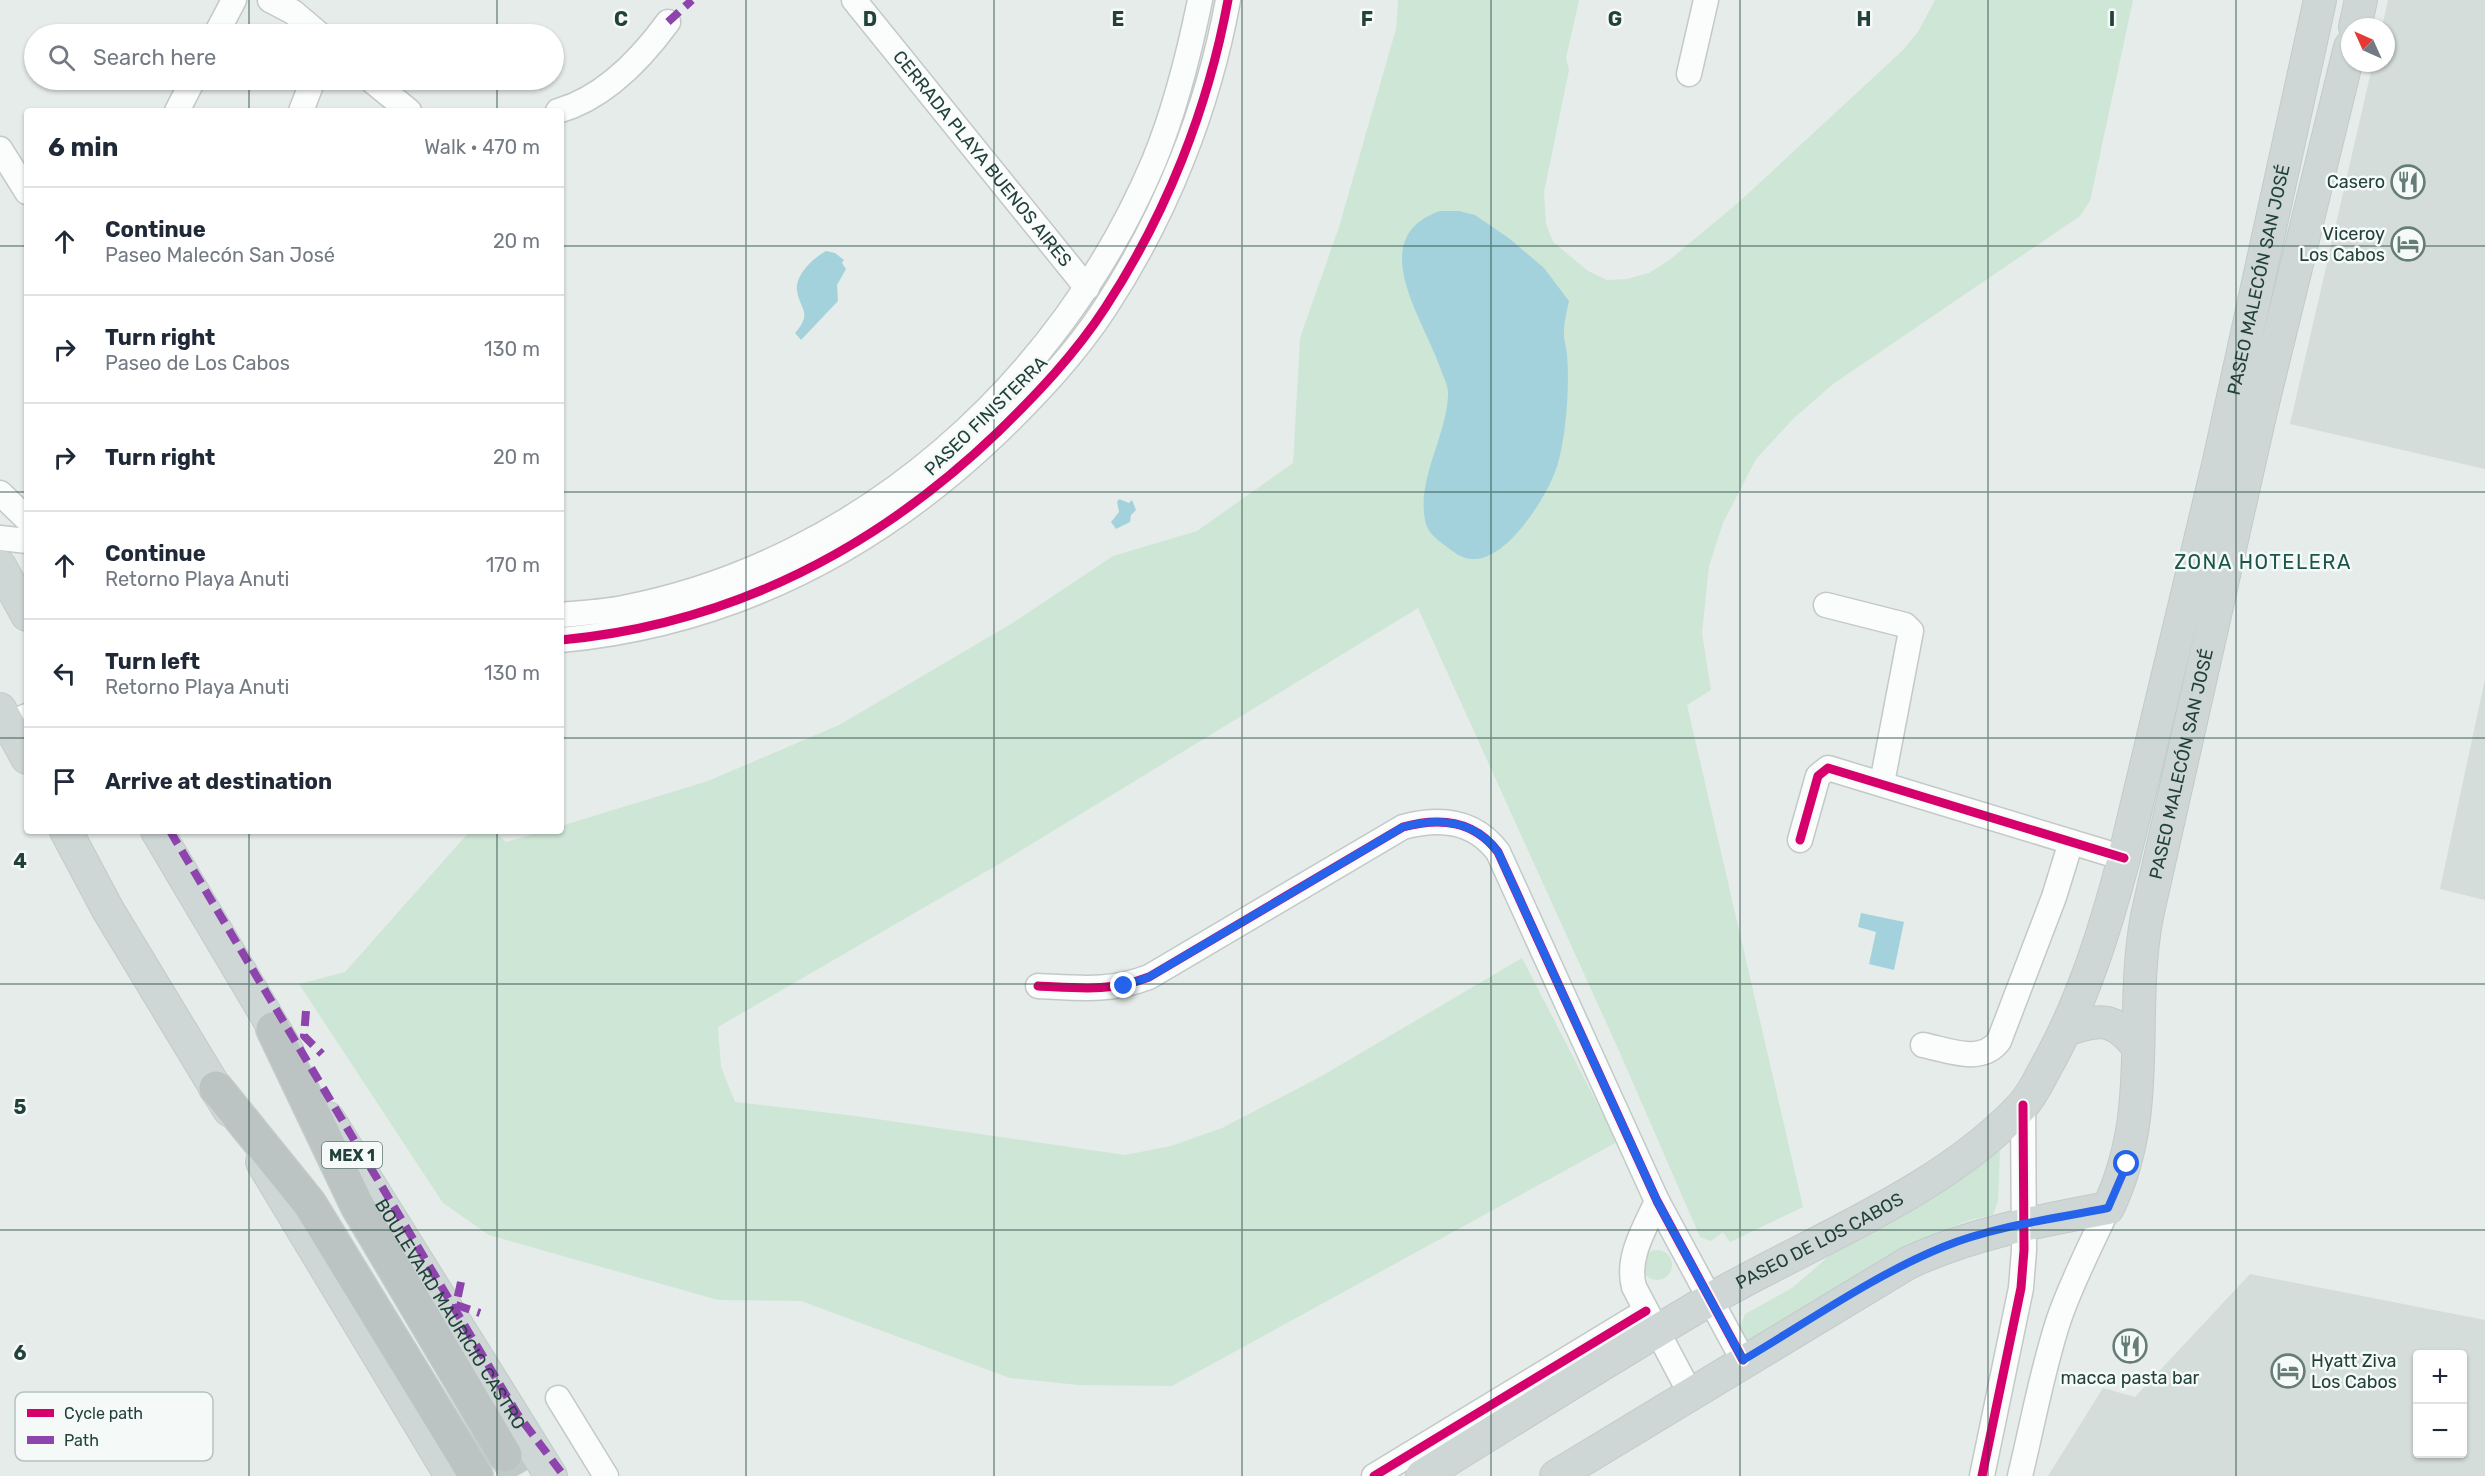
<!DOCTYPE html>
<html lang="en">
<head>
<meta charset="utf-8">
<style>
	body { margin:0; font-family:Rubik,sans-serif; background:#f6f6f7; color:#1f2937 }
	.controls { position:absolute; right:18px; bottom:18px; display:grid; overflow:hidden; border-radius:6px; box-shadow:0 2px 4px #0004 }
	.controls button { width:54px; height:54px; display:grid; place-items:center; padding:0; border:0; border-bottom:2px solid #e0e1e3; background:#fff; color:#1f2937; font:30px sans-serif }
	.compass { position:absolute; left:2341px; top:18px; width:54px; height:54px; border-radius:50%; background:#fff; box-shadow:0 2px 4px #0004; rotate:315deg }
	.stop { position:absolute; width:18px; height:18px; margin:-14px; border:4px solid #2563eb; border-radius:50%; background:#fff }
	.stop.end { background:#2563eb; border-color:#fff; box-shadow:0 2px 6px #0008 }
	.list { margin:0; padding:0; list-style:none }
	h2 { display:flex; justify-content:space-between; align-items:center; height:78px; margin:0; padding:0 24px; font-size:26px }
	h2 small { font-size:20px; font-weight:400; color:#747a83 }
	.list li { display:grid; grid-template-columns:39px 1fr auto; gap:18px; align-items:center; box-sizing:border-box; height:108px; padding:0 24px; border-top:2px solid #e0e1e3 }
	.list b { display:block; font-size:22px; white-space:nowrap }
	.list p { margin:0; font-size:20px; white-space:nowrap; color:#747a83 }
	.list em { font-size:20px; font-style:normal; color:#747a83 }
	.icon { flex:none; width:33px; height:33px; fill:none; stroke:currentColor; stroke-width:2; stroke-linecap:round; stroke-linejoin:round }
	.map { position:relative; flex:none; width:2485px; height:1476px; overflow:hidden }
	.search { position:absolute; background:#fff; box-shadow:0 2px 4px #0004; left:24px; top:24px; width:540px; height:66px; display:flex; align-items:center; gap:15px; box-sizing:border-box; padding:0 21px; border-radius:33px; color:#747a83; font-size:22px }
	.panel { position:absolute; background:#fff; box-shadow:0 2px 4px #0004; left:24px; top:108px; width:540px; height:726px; border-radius:6px }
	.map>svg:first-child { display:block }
	.built { fill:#d4ddd9; fill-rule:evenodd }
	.green { fill:#cee6d6 }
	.water { fill:#a4d2dc }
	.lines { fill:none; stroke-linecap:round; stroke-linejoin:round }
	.highway-tunnel { stroke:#bfcac6; stroke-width:33; stroke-dasharray:33 16; stroke-linecap:butt }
	.minor-casing { stroke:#c3c9c7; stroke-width:27 }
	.major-casing { stroke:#c1cbc8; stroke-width:34 }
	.highway-casing { stroke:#c1cbc8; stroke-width:36 }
	.minor { stroke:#fbfcfc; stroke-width:24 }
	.major { stroke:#ced7d5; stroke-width:32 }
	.highway { stroke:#bbc4c2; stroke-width:33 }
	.quiet { stroke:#8e44ad; stroke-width:8; stroke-dasharray:15 8; stroke-linecap:butt }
	.cycleway-casing { stroke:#f5faf8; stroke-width:13 }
	.cycleway { stroke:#d6006c; stroke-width:9 }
	.route { stroke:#2563eb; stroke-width:8 }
	.grid { fill:none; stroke:#21413a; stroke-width:1.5; stroke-opacity:0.55 }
	.labels { text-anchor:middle; stroke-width:5; stroke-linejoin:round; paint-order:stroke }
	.shield { fill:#f5faf8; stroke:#617873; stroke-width:1.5 }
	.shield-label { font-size:16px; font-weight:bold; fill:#21413a }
	.street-label { font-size:18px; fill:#21413a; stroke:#f5faf8 }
	.poi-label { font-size:18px; fill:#21413a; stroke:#f5faf8; text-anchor:end }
	.neighbourhood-label { font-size:20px; letter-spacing:1.5px; fill:#1b554a; stroke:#f5faf8 }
	.key { fill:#f5faf8; stroke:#b5c2bf; stroke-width:1.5 }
	.key-label { font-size:16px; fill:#21413a }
	.grid-label { font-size:20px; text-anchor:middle; font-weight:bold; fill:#21413a; stroke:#f5faf8; stroke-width:5; stroke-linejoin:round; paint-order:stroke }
</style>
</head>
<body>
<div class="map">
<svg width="2485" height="1476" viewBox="0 0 2485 1476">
	<rect width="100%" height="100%" fill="#e6ece9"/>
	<!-- built -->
	<g class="built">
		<polygon points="2388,0 2485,0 2485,469 2290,424 2373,63 2386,63 2386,27 2382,27"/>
		<polygon points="2485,679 2485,900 2440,889"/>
		<path d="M2250,1274l235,46v156h-437l55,-88 32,9zM2418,1354h44v100h-44z"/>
	</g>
	<!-- green -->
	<g class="green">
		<polygon points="1398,0 1579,0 1566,58 1569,70 1544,192 1546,224 1553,242 1588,271 1607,280 1627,279 1649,273 1668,261 1739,202 1902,51 1918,32 1935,0 2133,0 2090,201 2080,216 1833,384 1793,419 1756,459 1723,523 1709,566 1702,633 1711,690 1687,705 1803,1207 1730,1242 1723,1232 1711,1241 1700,1237 1620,1053 1418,608 999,864 718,1027 721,1067 735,1102 856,1116 1125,1155 1171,1146 1222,1128 1320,1077 1522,958 1617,1142 1172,1386 1078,1385 1010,1378 801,1301 718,1300 489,1235 443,1203 299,984 345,972 470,831 495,831 506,842 544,831 561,831 561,826 708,781 839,725 1011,624 1113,556 1197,531 1293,463 1300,338 1339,227 1396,29"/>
		<polygon points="2000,1151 1998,1201 1993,1215 1970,1220 1944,1230 1757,1342 1744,1340 1738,1333 1745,1314 1792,1288 1836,1250 1991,1153"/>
		<circle cx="1657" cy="1265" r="15"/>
	</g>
	<!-- water -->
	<g class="water">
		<path d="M1440,211h19l16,4 35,24 34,29 25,33c-2,10 -5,21 -5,31 -1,8 3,15 3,23 3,29 -1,90 -12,117 -10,27 -49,90 -84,87 -10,-1 -16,-6 -24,-12 -9,-7 -20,-14 -22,-27 -8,-41 21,-83 23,-124 1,-8 -4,-18 -7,-26 -17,-51 -78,-132 -1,-159z"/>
		<path d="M826,251l9,2 9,7 -2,3 4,6 -9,16 1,16 -37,39 -6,-7c18,-21 5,-23 2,-42 -2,-16 16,-33 29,-40z"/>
		<polygon points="1119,499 1129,503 1132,500 1136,510 1131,515 1130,522 1116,529 1111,522 1119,512 1117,502"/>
		<polygon points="1861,913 1904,922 1894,970 1869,964 1876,932 1858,927"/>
	</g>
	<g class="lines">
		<!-- highway-tunnel -->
		<polyline class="highway-tunnel" points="505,1455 517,1476"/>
		<defs>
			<g id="minor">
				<polyline points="270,0 293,12 319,34"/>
				<path id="s1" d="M854,0l233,288"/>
				<polyline points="216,34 234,0"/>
				<polyline points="1689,74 1706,0"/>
				<polyline points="371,80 409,111"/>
				<polyline points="177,111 193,80"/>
				<polyline points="301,111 313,80"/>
				<path d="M558,111c46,-13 83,-52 110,-89"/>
				<polyline points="0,149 27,192"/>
				<polyline points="0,493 27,519"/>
				<polyline points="0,538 27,541"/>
				<polyline points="1826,605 1905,625 1911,631 1882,783"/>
				<path d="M561,615c20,-2 42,-3 62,-7 238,-46 438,-226 531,-447 21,-51 35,-107 46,-161"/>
				<path d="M561,640c171,-16 314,-90 437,-208 39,-38 77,-78 107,-124 61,-93 103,-199 123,-308"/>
				<polyline points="0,720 17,720 27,716"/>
				<polyline points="1800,840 1818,776 1828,768 2124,858"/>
				<path d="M1038,986c42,2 72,6 111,-9l254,-150c37,-10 71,-7 95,25l159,349 86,159"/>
				<path d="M1923,1045c25,5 58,20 76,-4l55,-144 17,-55"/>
				<path d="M1657,1201c-12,27 -31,56 -23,86l56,106"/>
				<polyline points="558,1398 606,1476"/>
				<polyline points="1374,1476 1646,1311"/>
				<polyline points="1982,1476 2021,1288 2024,1250 2023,1105"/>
				<path d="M2020,1476c13,-53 22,-106 39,-157 13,-38 32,-74 49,-111"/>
			</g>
			<g id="major">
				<polyline points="2355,27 2361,0"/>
				<polyline points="0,566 27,615"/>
				<polyline points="0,709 27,758"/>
				<polyline points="66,831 108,910 229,1110"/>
				<polyline points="157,831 288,1052"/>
				<path d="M2066,1030c34,-12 48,-13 72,17"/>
				<path id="s2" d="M328,1118l223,358"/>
				<polyline points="262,1162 451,1476"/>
				<path id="s3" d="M1422,1476c96,-59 191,-120 289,-177 101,-58 231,-107 311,-193 12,-13 19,-31 28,-46 34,-63 56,-133 74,-202l95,-397 101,-461"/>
				<path id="s4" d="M1556,1476l352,-213c64,-30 131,-42 200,-55 47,-98 20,-189 39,-292l114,-505 89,-364"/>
			</g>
			<g id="highway">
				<polyline points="273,1029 357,1205 505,1455"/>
				<polyline points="216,1088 309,1203 476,1476"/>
			</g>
		</defs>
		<!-- minor casing -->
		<use href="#minor" class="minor-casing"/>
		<!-- major casing -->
		<use href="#major" class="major-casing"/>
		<!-- highway casing -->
		<use href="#highway" class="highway-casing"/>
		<!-- minor -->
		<use href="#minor" class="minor"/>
		<!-- major -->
		<use href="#major" class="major"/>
		<!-- highway -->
		<use href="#highway" class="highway"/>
		<!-- quiet -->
		<g class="quiet">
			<polyline points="668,22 692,0"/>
			<polyline points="170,831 518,1415 564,1476"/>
			<polyline points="306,1011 304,1036 322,1054"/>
			<polyline points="461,1282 456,1305 480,1313"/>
		</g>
		<defs>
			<g id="cycleway">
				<path d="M561,640c171,-16 314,-90 437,-208 39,-38 77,-78 107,-124 61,-93 103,-199 123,-308"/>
				<polyline points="1800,840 1818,776 1828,768 2124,858"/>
				<path d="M1038,986c42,2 72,6 111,-9l254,-150c37,-10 71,-7 95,25l159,349 86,159"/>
				<polyline points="1374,1476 1646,1311"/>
				<polyline points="1982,1476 2021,1288 2024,1250 2023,1105"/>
			</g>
		</defs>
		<!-- cycleway casing -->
		<use href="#cycleway" class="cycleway-casing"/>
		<!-- cycleway -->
		<use href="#cycleway" class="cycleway"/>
	</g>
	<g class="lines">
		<!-- route -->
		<path class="route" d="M1124,986l25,-9 254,-150c37,-10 71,-7 95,25l159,349 86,159c63,-37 133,-86 200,-113 52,-21 110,-28 165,-39l19,-44"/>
	</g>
	<!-- grid -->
	<path class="grid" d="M249,0v34M497,0v34M746,0v1476M994,0v1476M1242,0v1476M1491,0v1476M1740,0v1476M1988,0v1476M2236,0v1476M249,80v31M497,80v31M0,246h27M561,246h1924M0,492h27M561,492h1924M0,738h27M561,738h1924M249,831v645M497,831v645M0,984h2485M0,1230h2485"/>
	<!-- icons -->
	<defs>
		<symbol id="restaurant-ring" viewBox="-11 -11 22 22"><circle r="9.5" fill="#f5faf8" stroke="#667d77" stroke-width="1.5"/><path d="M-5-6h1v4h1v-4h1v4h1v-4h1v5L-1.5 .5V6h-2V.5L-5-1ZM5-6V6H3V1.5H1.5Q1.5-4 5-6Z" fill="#667d77"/></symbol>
		<symbol id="hotel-ring" viewBox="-11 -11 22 22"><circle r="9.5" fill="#f5faf8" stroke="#667d77" stroke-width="1.5"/><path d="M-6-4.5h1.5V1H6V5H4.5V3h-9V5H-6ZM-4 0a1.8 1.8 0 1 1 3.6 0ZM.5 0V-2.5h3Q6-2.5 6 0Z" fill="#667d77"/></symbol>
	</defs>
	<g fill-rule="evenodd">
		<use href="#restaurant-ring" x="2389" y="163" width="38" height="38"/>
		<use href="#hotel-ring" x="2389" y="225" width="38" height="38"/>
		<use href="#restaurant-ring" x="2111" y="1327" width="38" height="38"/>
		<use href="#hotel-ring" x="2269" y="1352" width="38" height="38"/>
	</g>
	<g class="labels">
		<!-- shield labels -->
		<rect class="shield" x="322" y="1142" width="60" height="26" rx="4.5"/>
		<g class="shield-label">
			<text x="352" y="1161">MEX 1</text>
		</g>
		<!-- street labels -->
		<g class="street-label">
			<text dy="6" stroke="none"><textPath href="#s1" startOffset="204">CERRADA PLAYA BUENOS AIRES</textPath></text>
			<text dy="6" stroke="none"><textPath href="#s3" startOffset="1570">PASEO MALECÓN SAN JOSÉ</textPath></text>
			<text transform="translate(986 416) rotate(-44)" y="6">PASEO FINISTERRA</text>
			<text dy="6" stroke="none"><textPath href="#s4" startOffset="1072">PASEO MALECÓN SAN JOSÉ</textPath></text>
			<text dy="6" stroke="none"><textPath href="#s3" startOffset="462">PASEO DE LOS CABOS</textPath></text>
			<text dy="6" stroke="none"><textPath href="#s2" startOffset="231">BOULEVARD MAURICIO CASTRO</textPath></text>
		</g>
		<!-- poi labels -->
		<g class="poi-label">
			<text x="2385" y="188">Casero</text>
			<text x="2385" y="240">Viceroy<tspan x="2385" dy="21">Los Cabos</tspan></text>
			<text x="2311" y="1367" text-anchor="start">Hyatt Ziva<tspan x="2311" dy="21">Los Cabos</tspan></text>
			<text x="2130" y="1384" text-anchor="middle">macca pasta bar</text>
		</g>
		<!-- neighbourhood labels -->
		<g class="neighbourhood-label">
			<text x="2263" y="569">ZONA HOTELERA</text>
		</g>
	</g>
	<!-- legend -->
	<rect x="15" y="1392" width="198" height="69" rx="9" class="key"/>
	<rect x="27" y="1409" width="27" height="8" fill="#d6006c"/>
	<rect x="27" y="1436" width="27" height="8" fill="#8e44ad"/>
	<g class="key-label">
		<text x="64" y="1419">Cycle path</text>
		<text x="64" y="1446">Path</text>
	</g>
	<g class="grid-label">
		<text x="621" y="26">C</text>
		<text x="870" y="26">D</text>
		<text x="1118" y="26">E</text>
		<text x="1367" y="26">F</text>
		<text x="1615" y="26">G</text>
		<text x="1864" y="26">H</text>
		<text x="2112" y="26">I</text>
		<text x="20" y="868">4</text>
		<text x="20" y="1114">5</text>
		<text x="20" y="1360">6</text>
	</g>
</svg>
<div class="controls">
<button>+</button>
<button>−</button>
</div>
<svg class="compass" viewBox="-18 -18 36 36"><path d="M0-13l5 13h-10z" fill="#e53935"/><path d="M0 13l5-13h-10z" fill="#747a83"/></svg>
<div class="stop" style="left:2127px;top:1164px"></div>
<div class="stop end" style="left:1124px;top:986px"></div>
<div class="search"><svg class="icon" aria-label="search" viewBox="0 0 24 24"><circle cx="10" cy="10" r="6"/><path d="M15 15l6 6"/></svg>Search here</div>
<section class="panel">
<h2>6 min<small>Walk · 470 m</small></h2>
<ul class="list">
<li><svg class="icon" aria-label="ahead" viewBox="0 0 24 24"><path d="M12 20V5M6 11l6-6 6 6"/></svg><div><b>Continue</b><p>Paseo Malecón San José</p></div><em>20 m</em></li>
<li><svg class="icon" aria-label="right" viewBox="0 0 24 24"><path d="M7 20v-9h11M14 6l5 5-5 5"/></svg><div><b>Turn right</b><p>Paseo de Los Cabos</p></div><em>130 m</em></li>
<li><svg class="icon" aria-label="right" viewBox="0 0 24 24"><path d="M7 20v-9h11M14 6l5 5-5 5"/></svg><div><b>Turn right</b></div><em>20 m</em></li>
<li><svg class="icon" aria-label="ahead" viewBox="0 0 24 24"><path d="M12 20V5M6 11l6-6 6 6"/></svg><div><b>Continue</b><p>Retorno Playa Anuti</p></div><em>170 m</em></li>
<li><svg class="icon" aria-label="left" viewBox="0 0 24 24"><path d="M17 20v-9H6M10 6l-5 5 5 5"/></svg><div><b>Turn left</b><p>Retorno Playa Anuti</p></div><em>130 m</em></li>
<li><svg class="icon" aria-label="arrive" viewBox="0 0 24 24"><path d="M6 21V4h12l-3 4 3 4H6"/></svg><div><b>Arrive at destination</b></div></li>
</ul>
</section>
</div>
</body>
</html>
